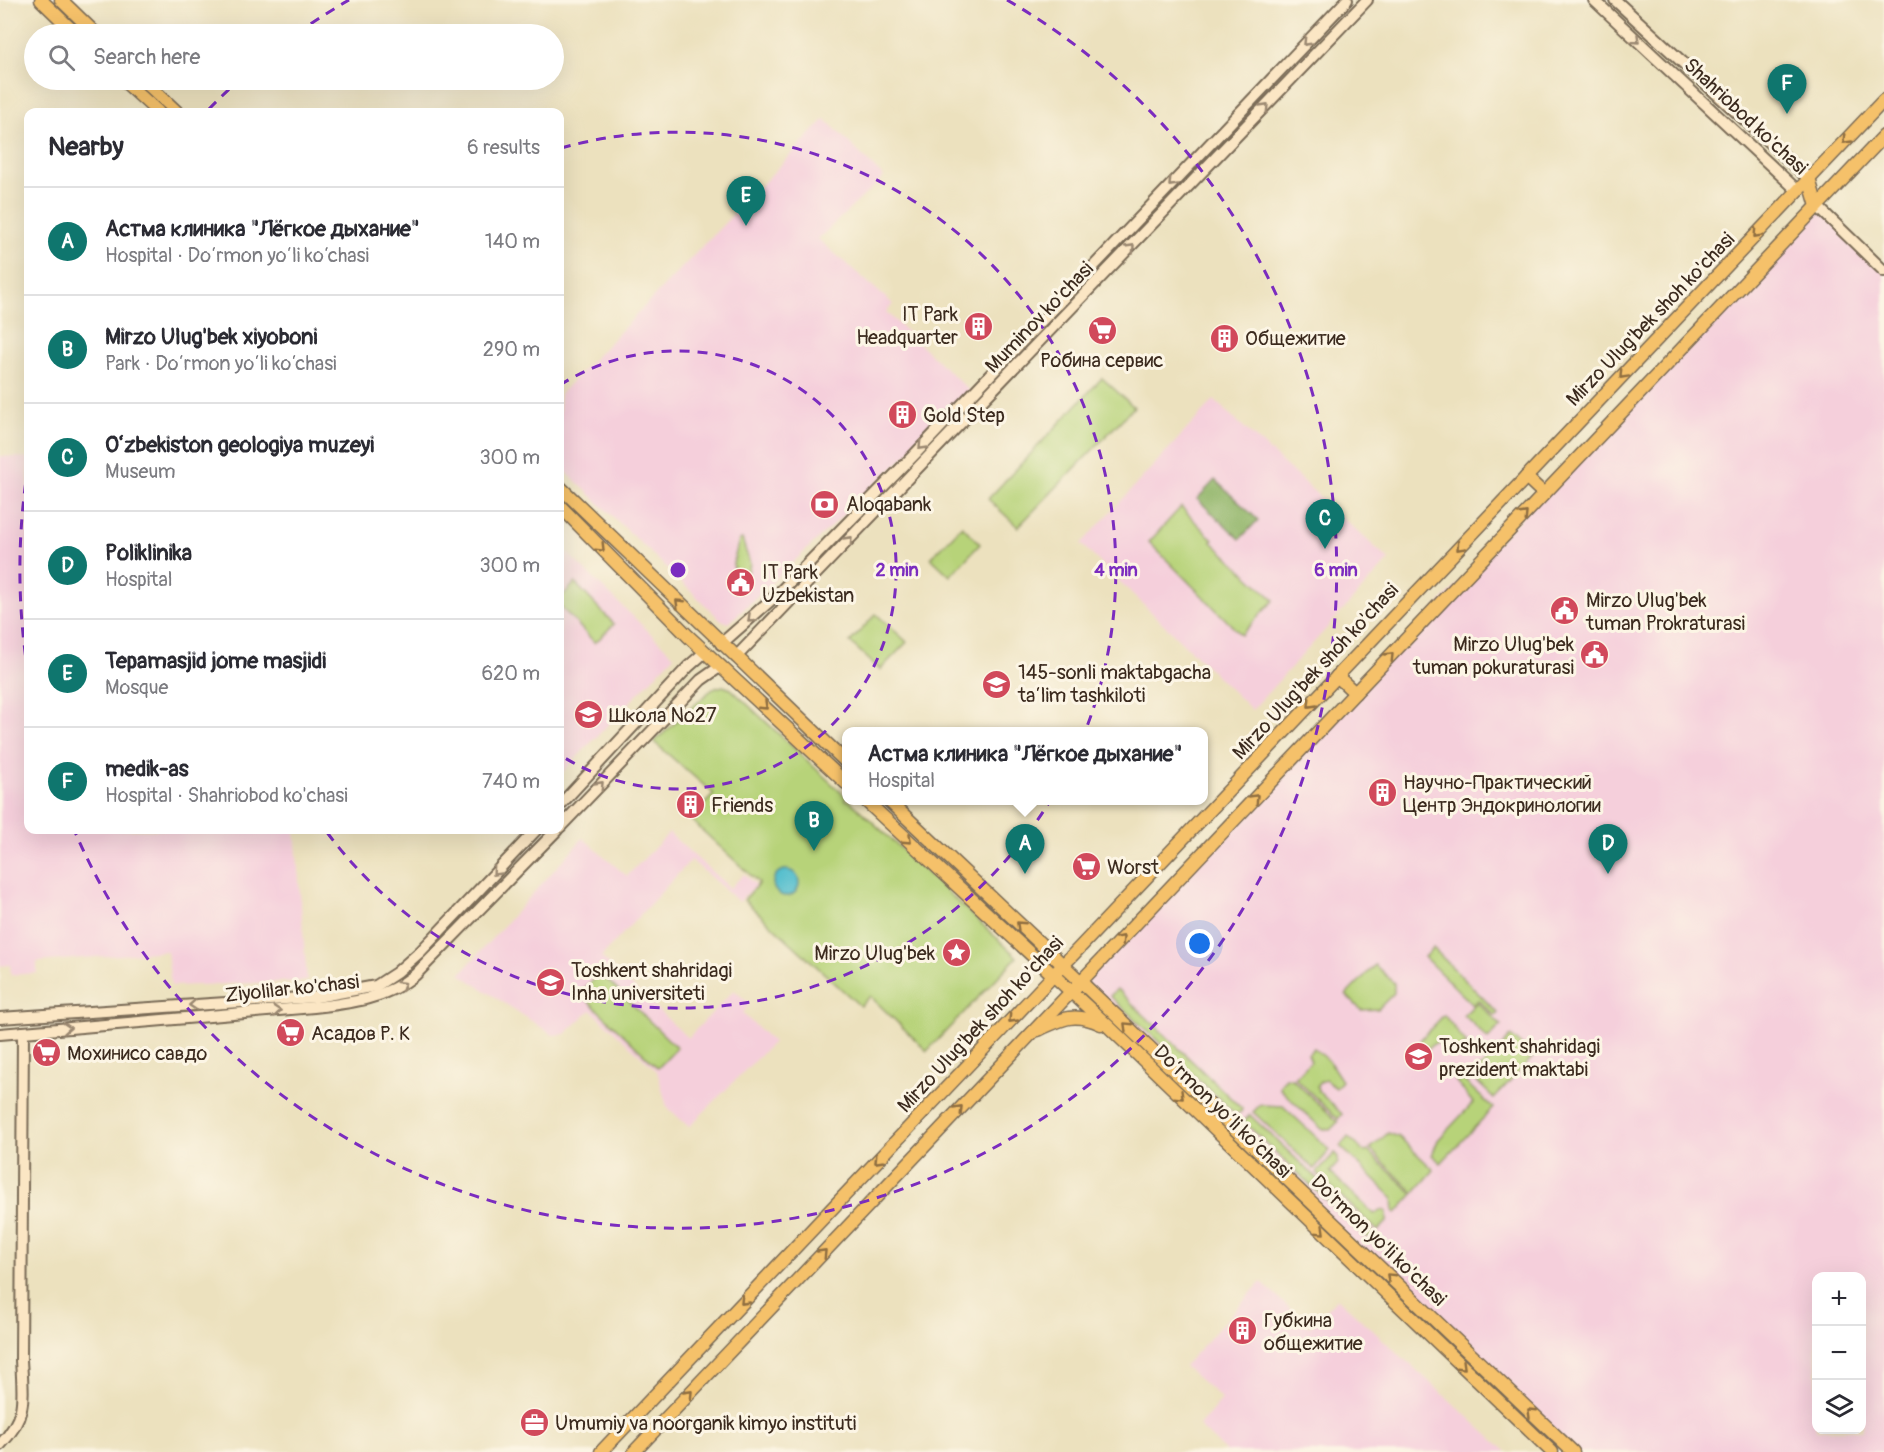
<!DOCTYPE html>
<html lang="en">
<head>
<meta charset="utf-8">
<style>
	body { margin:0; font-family:Pangolin,sans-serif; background:#f2f2f3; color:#2b2b33 }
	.controls { position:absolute; right:18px; bottom:18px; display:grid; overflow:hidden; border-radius:12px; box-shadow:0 6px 24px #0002 }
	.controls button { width:54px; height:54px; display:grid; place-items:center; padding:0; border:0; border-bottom:2px solid #e1e1e2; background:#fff; color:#2b2b33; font:30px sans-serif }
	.you { position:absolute; left:1200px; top:944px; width:21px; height:21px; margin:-15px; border:4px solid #fff; border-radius:50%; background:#1a73e8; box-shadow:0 0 0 9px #1a73e833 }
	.badge { display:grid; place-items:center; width:39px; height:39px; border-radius:50%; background:#0f766e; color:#fff; font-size:20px; font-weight:700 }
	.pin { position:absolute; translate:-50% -50px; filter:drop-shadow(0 2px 3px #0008) }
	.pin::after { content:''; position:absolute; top:32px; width:21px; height:18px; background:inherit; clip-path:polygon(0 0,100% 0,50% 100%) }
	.popup { position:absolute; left:842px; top:727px; width:366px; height:78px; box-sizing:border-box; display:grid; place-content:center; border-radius:12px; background:#fff; filter:drop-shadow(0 2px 4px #0005); font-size:20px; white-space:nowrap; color:#7c7c81 }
	.popup b { font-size:22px; color:#2b2b33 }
	.popup::after { content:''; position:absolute; left:50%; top:100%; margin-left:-12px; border:12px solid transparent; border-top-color:#fff }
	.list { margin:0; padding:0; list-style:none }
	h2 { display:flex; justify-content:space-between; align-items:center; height:78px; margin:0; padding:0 24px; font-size:26px }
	h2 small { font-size:20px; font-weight:400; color:#7c7c81 }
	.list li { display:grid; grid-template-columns:39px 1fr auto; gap:18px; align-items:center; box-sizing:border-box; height:108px; padding:0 24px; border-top:2px solid #e1e1e2 }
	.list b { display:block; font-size:22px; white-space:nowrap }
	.list p { margin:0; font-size:20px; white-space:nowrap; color:#7c7c81 }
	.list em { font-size:20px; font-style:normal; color:#7c7c81 }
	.icon { flex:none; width:33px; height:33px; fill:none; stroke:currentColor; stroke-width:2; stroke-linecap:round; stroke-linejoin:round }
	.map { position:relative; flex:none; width:1884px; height:1452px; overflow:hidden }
	.search { position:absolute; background:#fff; box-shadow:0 6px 24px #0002; left:24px; top:24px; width:540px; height:66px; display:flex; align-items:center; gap:15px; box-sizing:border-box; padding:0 21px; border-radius:33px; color:#7c7c81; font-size:22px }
	.panel { position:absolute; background:#fff; box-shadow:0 6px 24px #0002; left:24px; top:108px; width:540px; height:726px; border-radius:12px }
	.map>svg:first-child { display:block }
	.built { fill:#f5cfdb; fill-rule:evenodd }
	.green { fill:#b7d379; stroke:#797e4c; stroke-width:1.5 }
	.forest { fill:#91b569; stroke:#667044; stroke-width:1.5 }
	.water { fill:#52becd; stroke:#467476; stroke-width:1.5 }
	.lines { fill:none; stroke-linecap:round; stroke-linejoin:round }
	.secondary-casing { stroke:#796a56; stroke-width:14 }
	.primary-casing { stroke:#796a56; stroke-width:15 }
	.secondary { stroke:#fbe6c4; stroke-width:10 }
	.primary { stroke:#f5c16b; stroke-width:12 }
	.oneway { stroke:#9b8871 }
	.oneway2 { stroke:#8f6e41 }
	.ring { fill:none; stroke:#7b2cbf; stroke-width:3; stroke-dasharray:10 8 }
	.labels { text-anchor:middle; stroke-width:6; stroke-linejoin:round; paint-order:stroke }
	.street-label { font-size:20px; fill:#3b2a1e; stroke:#fcf5e5 }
	.poi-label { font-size:20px; fill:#3b2a1e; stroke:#fcf5e5; text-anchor:start }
	.centre { fill:#7b2cbf; stroke:#fcf5e5; stroke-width:3 }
	.ring-label { font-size:18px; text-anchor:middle; font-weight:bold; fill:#7b2cbf; stroke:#fcf5e5; stroke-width:6; stroke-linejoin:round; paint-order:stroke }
</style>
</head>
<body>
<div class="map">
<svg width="1884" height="1452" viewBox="0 0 1884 1452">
	<rect width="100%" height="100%" fill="#fcf5e5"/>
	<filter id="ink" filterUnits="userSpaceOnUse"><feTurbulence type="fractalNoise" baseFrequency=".0167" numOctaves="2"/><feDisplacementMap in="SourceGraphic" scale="12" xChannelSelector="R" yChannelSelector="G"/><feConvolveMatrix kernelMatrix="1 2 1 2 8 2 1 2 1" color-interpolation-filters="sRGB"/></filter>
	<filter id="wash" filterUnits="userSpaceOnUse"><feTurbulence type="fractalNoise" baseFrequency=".008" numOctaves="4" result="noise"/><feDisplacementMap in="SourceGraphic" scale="24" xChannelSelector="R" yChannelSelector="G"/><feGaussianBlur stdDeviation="1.35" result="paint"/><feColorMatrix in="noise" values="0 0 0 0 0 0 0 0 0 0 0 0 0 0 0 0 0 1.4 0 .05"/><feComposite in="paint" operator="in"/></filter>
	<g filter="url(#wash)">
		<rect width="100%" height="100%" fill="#ece1be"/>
		<!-- built -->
		<g class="built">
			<polygon points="825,119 884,177 818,239 893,304 886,312 972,393 729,623 721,620 560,466 560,394"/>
			<path d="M1817,206l67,65v1181h-311l-492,-470zM1816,1276h46v154h-46z"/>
			<polygon points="1214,400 1389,560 1252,710 1081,544"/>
			<polygon points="0,456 28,458 28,830 295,830 307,981 171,986 167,951 37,962 37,973 11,975 10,965 0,966"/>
			<polygon points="560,546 674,656 560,775"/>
			<polygon points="669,833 730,888 744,874 756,885 739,902 691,860 601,957 688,1038 734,990 750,1004 742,1013 773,1042 689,1127 667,1107 657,1071 591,1010 565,1034 553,1035 460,974 583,838 627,876"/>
			<polygon points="1261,1282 1310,1327 1337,1298 1507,1452 1226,1452 1199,1426 1222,1399 1184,1366"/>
		</g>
		<!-- green -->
		<g class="green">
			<polygon points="1102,378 1134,407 1018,527 988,499"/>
			<polygon points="1181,507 1213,540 1211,541 1274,600 1241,635 1149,542"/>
			<polygon points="962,526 980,544 950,576 931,558"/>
			<polygon points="742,539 750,564 748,572 741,575 735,573 733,564 739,540"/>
			<polygon points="575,583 614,624 595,643 560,606 560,598"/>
			<polygon points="876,614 907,642 880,670 850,642"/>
			<polygon points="723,686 731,689 846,797 846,800 850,801 1017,957 927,1051 870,996 860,1006 744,900 759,883 690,819 714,794 654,742 709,692 715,688"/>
			<polygon points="1433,948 1498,1013 1495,1016 1478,1000 1473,1005 1424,957"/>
			<polygon points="1375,965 1394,983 1394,993 1378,1009 1361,1010 1346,995"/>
			<polygon points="600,973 677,1048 658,1068 580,993"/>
			<polygon points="1117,989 1242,1109 1241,1112 1235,1114 1110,996"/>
			<polygon points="1477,1002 1501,1025 1488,1039 1464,1015"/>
			<path d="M1444,1015l23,29 -11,6c-11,-14 -26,-9 -32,6l-4,-5v-11z"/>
			<polygon points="1511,1036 1534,1056 1494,1098 1472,1077"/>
			<polygon points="1314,1048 1329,1061 1342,1081 1336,1088 1325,1080 1320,1082 1317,1086 1318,1091 1342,1114 1338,1119 1295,1078 1311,1061 1308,1054"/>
			<polygon points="1459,1076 1493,1108 1441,1163 1432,1155 1438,1140 1473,1103 1455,1080"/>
			<polygon points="1286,1078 1292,1079 1338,1122 1330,1130 1322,1129 1280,1089 1281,1083"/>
			<polygon points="1260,1105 1283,1106 1330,1150 1314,1169 1253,1112"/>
			<polygon points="1250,1115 1374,1233 1369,1237 1365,1237 1246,1124 1244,1121"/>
			<polygon points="1388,1133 1399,1137 1434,1170 1414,1193 1370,1149"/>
			<polygon points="1348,1137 1365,1152 1368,1151 1413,1194 1396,1213 1394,1212 1393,1198 1340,1146"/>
			<polygon points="1335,1153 1338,1157 1338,1163 1330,1172 1374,1214 1383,1210 1387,1212 1387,1222 1378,1231 1316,1173"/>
		</g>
		<!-- forest -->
		<polygon class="forest" points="1215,480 1258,520 1240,539 1197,499"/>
		<!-- water -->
		<circle class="water" cx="786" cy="883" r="13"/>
	</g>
	<g filter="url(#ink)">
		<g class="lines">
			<defs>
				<g id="secondary">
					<polyline points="1594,0 1798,191"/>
					<polyline points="1615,0 1809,179"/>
					<polyline points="1817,206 1884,271"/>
					<polyline points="721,644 780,592 917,452 1347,0"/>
					<polyline points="736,657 1367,0"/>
					<polyline points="560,805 688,667 705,652"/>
					<polyline points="560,827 701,680 721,666"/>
					<polyline points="0,1018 316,997 376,986 396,973 420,952 536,830"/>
					<path d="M0,1034l314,-27c37,-4 71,-8 101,-32l142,-145"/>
					<path d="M0,1445c28,-29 23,-48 21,-85l2,-328"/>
				</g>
				<g id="primary">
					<polyline points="41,0 76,34"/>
					<polyline points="61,0 96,34"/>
					<polyline points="123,80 158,112"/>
					<polyline points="143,80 177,112"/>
					<polyline points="1809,179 1817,206"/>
					<polyline points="1526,477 1544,494"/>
					<polyline points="560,487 846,762"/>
					<polyline points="560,506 688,636 846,783"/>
					<polyline points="1337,676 1355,693"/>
					<polyline points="865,800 1108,1026 1552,1452"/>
					<polyline points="888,800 1081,982 1573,1452"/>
					<path d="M1038,1030c25,-12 37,-18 63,-6"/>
					<polyline points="601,1452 1884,100"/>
					<polyline points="634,1452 1884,136"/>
				</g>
			</defs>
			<!-- secondary casing -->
			<use href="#secondary" class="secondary-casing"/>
			<!-- primary casing -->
			<use href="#primary" class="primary-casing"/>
			<!-- secondary -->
			<use href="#secondary" class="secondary"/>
			<!-- primary -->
			<use href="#primary" class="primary"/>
		</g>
		<!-- one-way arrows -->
		<defs><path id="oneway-chevron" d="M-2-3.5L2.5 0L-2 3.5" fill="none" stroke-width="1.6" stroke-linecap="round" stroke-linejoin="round" transform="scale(1.5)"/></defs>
		<g class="oneway">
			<use href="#oneway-chevron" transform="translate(1636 40) rotate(43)"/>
			<use href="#oneway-chevron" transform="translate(1307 42) rotate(134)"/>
			<use href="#oneway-chevron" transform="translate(1265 107) rotate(-46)"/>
			<use href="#oneway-chevron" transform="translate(1172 183) rotate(134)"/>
			<use href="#oneway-chevron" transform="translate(1131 248) rotate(-46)"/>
			<use href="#oneway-chevron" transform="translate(922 446) rotate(134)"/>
			<use href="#oneway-chevron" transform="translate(849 540) rotate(-46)"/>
			<use href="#oneway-chevron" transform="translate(751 619) rotate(137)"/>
			<use href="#oneway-chevron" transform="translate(600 785) rotate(-46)"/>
			<use href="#oneway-chevron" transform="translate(496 872) rotate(133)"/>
			<use href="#oneway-chevron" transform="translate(402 985) rotate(-32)"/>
			<use href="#oneway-chevron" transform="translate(193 1005) rotate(176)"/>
			<use href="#oneway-chevron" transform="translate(277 1011) rotate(-5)"/>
			<use href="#oneway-chevron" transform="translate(67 1028) rotate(-4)"/>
		</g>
		<g class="oneway2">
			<use href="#oneway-chevron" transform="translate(1846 140) rotate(134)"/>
			<use href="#oneway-chevron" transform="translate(1757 234) rotate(133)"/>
			<use href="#oneway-chevron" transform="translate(1623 375) rotate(133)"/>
			<use href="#oneway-chevron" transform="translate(1524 515) rotate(-46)"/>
			<use href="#oneway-chevron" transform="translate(1460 547) rotate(133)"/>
			<use href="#oneway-chevron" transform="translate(601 548) rotate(45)"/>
			<use href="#oneway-chevron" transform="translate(679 603) rotate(-136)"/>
			<use href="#oneway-chevron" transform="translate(1390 656) rotate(-46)"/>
			<use href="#oneway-chevron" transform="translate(1311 704) rotate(134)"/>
			<use href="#oneway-chevron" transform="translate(764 706) rotate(43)"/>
			<use href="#oneway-chevron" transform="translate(1255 798) rotate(-46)"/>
			<use href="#oneway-chevron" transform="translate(908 840) rotate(43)"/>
			<use href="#oneway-chevron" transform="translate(1020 925) rotate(-137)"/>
			<use href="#oneway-chevron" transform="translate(1121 939) rotate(-46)"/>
			<use href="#oneway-chevron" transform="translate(1012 1019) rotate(134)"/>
			<use href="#oneway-chevron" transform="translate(1127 1026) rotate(-136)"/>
			<use href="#oneway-chevron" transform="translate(1180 1096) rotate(44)"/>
			<use href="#oneway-chevron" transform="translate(959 1109) rotate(-46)"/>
			<use href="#oneway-chevron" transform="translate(878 1160) rotate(134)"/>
			<use href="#oneway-chevron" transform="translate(1321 1231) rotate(44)"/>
			<use href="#oneway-chevron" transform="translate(823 1253) rotate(-46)"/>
			<use href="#oneway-chevron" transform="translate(1390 1277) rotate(-136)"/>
			<use href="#oneway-chevron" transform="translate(744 1301) rotate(134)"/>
			<use href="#oneway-chevron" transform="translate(1462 1366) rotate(44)"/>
			<use href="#oneway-chevron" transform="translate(689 1394) rotate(-46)"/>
			<use href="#oneway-chevron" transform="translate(1531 1412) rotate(-136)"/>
		</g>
	</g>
	<!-- distance rings -->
	<g class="ring">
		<path d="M560 385A219 219 0 1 1 560 755"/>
		<path d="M561 148A438 438 0 1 1 326 831"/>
		<path d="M28 673A658 658 0 0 1 28 467M209 109A658 658 0 0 1 238 81M296 34A658 658 0 0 1 349 0M1007 0A658 658 0 1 1 75 832"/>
	</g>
	<!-- icons -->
	<defs>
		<symbol id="building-disc" viewBox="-11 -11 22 22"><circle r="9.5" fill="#d1495b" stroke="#fcf5e5"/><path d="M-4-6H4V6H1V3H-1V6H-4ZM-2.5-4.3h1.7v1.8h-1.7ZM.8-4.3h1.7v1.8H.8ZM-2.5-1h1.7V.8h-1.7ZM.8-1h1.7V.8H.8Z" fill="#fff"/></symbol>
		<symbol id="supermarket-disc" viewBox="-11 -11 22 22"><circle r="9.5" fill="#d1495b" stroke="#fcf5e5"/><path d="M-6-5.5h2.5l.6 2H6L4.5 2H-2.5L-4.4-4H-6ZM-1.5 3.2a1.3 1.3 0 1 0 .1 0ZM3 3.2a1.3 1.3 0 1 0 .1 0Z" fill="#fff"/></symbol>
		<symbol id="bank-disc" viewBox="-11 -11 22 22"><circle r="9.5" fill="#d1495b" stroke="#fcf5e5"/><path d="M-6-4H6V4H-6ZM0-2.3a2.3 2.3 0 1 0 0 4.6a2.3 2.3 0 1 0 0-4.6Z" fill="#fff"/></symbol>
		<symbol id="civic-disc" viewBox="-11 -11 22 22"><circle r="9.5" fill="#d1495b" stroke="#fcf5e5"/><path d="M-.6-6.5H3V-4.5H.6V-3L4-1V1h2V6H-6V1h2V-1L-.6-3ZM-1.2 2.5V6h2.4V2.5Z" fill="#fff"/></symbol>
		<symbol id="school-disc" viewBox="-11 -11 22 22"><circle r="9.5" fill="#d1495b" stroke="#fcf5e5"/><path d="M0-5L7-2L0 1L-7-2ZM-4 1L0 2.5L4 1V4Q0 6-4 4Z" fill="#fff"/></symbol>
		<symbol id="sight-disc" viewBox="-11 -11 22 22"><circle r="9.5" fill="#d1495b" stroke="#fcf5e5"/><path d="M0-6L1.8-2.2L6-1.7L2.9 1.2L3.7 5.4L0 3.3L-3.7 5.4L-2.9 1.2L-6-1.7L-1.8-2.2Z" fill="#fff"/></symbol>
		<symbol id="university-disc" viewBox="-11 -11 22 22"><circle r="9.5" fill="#d1495b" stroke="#fcf5e5"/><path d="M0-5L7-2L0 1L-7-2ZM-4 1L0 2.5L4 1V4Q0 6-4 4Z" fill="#fff"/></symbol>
		<symbol id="office-disc" viewBox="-11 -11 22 22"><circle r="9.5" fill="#d1495b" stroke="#fcf5e5"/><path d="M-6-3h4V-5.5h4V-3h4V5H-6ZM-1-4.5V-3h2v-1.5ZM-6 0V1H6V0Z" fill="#fff"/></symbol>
	</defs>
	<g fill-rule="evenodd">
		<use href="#building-disc" x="962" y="310" width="33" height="33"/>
		<use href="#supermarket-disc" x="1086" y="314" width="33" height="33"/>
		<use href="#building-disc" x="1208" y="322" width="33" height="33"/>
		<use href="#building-disc" x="886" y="398" width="33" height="33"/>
		<use href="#bank-disc" x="808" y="488" width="33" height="33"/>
		<use href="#civic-disc" x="724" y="566" width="33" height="33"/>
		<use href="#civic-disc" x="1548" y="594" width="33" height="33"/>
		<use href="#civic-disc" x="1578" y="638" width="33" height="33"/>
		<use href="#school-disc" x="980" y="668" width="33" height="33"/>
		<use href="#school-disc" x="572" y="698" width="33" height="33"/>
		<use href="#building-disc" x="1366" y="776" width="33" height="33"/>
		<use href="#building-disc" x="674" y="788" width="33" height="33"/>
		<use href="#supermarket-disc" x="1070" y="850" width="33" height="33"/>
		<use href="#sight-disc" x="940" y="936" width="33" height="33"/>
		<use href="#university-disc" x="534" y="966" width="33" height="33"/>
		<use href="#supermarket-disc" x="274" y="1016" width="33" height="33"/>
		<use href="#supermarket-disc" x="30" y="1036" width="33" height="33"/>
		<use href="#school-disc" x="1402" y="1040" width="33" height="33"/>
		<use href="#building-disc" x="1226" y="1314" width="33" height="33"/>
		<use href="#office-disc" x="518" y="1406" width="33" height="33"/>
	</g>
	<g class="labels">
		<!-- street labels -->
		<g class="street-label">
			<text transform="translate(1746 116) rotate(43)" y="7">Shahriobod ko'chasi</text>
			<text transform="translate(1039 317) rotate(-46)" y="7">Muminov ko'chasi</text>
			<text transform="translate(1650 319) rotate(-46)" y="7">Mirzo Ulug'bek shoh ko'chasi</text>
			<text transform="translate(1315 671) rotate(-47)" y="7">Mirzo Ulug'bek shoh ko'chasi</text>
			<text transform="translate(292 988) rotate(-6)" y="7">Ziyolilar ko'chasi</text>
			<text transform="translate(980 1024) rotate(-47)" y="7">Mirzo Ulug'bek shoh ko'chasi</text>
			<text transform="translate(1223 1111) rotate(44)" y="7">Do‘rmon yo‘li ko‘chasi</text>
			<text transform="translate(1379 1240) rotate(44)" y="7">Do'rmon yo'li ko'chasi</text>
		</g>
		<!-- poi labels -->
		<g class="poi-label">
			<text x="958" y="321" text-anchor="end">IT Park<tspan x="958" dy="23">Headquarter</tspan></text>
			<text x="1245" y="345">Общежитие</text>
			<text x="1102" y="367" text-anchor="middle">Робина сервис</text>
			<text x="923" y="422">Gold Step</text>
			<text x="846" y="511">Aloqabank</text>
			<text x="762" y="579">IT Park<tspan x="762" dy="23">Uzbekistan</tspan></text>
			<text x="1586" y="607">Mirzo Ulug'bek<tspan x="1586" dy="23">tuman Prokraturasi</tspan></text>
			<text x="1574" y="651" text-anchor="end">Mirzo Ulug'bek<tspan x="1574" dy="23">tuman pokuraturasi</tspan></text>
			<text x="1018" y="679">145-sonli maktabgacha<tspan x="1018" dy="23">ta‘lim tashkiloti</tspan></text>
			<text x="609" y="722">Школа №27</text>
			<text x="1403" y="789">Научно-Практический<tspan x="1403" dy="23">Центр Эндокринологии</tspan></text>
			<text x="711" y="812">Friends</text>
			<text x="1107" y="874">Worst</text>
			<text x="935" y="960" text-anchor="end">Mirzo Ulug'bek</text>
			<text x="571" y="977">Toshkent shahridagi<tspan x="571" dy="23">Inha universiteti</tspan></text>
			<text x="311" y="1040">Асадов Р. К</text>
			<text x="1439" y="1053">Toshkent shahridagi<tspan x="1439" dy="23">prezident maktabi</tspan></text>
			<text x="67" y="1060">Мохинисо савдо</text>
			<text x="1264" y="1327">Губкина<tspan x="1264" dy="23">общежитие</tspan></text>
			<text x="555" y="1430">Umumiy va noorganik kimyo instituti</text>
		</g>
	</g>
	<circle cx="678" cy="570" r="9" class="centre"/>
	<g class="ring-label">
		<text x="897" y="576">2 min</text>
		<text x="1116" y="576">4 min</text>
		<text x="1336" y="576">6 min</text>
	</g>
</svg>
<div class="controls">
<button>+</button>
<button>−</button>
<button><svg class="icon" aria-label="layers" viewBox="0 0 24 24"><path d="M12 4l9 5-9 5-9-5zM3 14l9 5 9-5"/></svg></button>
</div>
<div class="you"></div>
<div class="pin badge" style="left:1025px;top:874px">A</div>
<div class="popup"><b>Астма клиника &quot;Лёгкое дыхание&quot;</b>Hospital</div>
<div class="pin badge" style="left:814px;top:851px">B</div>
<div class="pin badge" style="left:1325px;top:549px">C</div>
<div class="pin badge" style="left:1608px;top:874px">D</div>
<div class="pin badge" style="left:746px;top:226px">E</div>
<div class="pin badge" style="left:1787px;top:114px">F</div>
<div class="search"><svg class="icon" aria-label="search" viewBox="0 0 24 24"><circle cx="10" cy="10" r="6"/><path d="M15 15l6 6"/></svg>Search here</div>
<section class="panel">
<h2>Nearby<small>6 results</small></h2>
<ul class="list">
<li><span class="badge">A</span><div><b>Астма клиника &quot;Лёгкое дыхание&quot;</b><p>Hospital · Do‘rmon yo‘li ko‘chasi</p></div><em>140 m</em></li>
<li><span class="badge">B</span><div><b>Mirzo Ulug'bek xiyoboni</b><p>Park · Do‘rmon yo‘li ko‘chasi</p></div><em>290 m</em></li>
<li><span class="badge">C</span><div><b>Oʻzbekiston geologiya muzeyi</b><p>Museum</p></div><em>300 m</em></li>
<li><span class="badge">D</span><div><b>Poliklinika</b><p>Hospital</p></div><em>300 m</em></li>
<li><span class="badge">E</span><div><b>Tepamasjid jome masjidi</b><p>Mosque</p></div><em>620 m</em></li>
<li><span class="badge">F</span><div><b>medik-as</b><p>Hospital · Shahriobod ko'chasi</p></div><em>740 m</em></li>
</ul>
</section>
</div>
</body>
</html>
